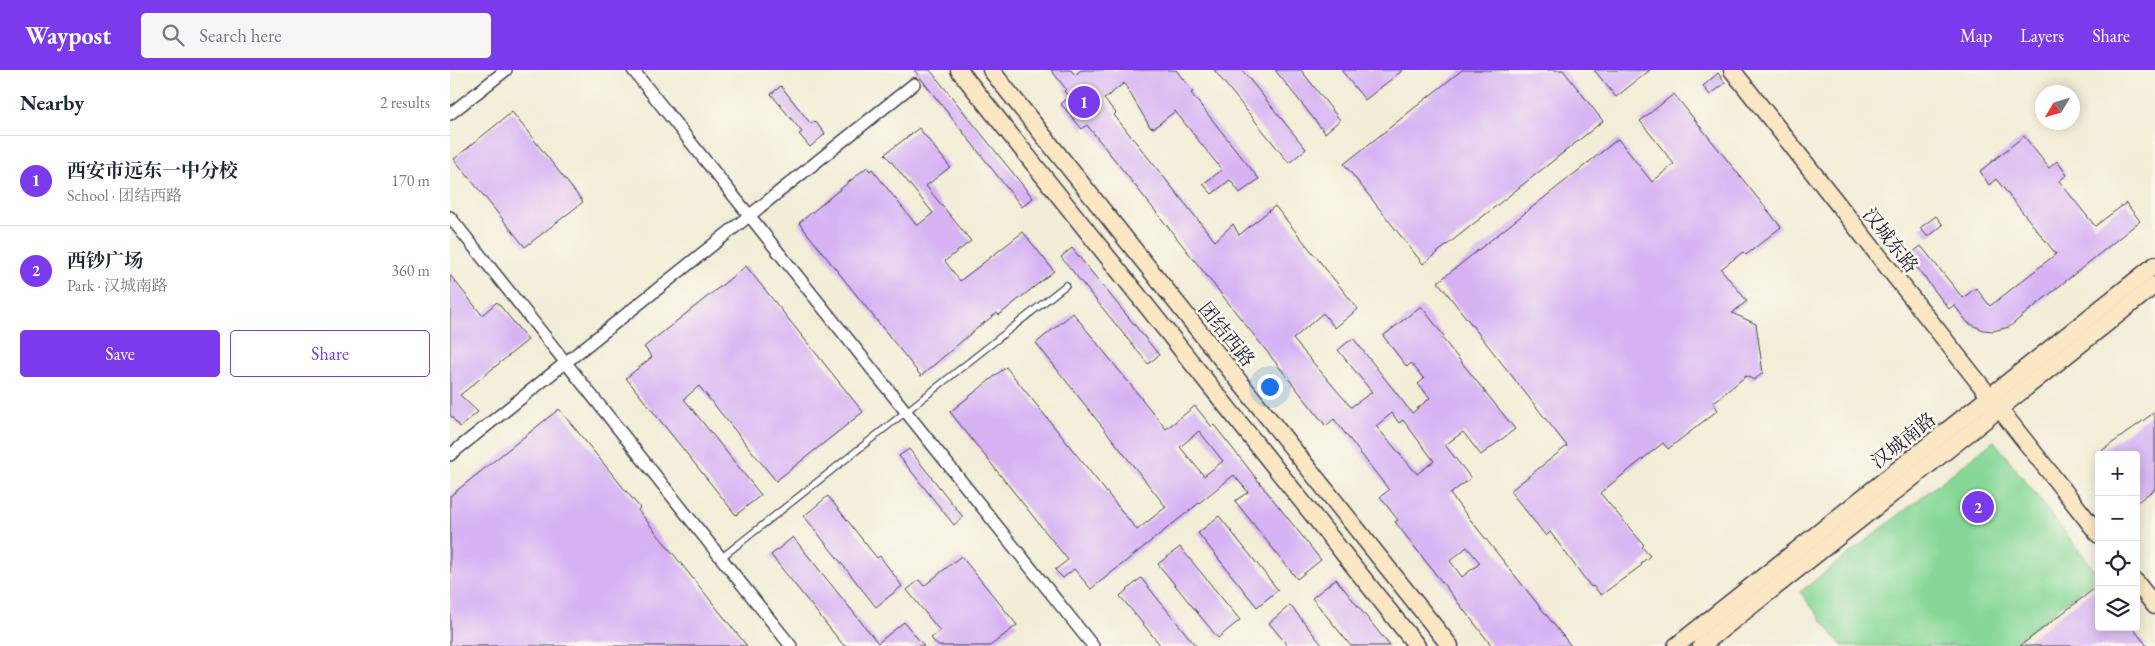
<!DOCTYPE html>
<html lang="en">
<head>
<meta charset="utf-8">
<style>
	body { margin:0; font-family:"EB Garamond","Noto Serif SC",serif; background:#f6f6f7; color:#1f2937 }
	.controls { position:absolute; right:15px; bottom:15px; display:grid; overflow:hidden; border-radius:5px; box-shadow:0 2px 12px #0003 }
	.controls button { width:45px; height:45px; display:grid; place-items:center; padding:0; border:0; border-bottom:1px solid #e0e1e3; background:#fff; color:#1f2937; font:25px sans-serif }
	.compass { position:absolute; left:1585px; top:15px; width:45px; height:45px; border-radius:50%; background:#fff; box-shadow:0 2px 12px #0003; rotate:232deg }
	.you { position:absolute; left:819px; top:316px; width:18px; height:18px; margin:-12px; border:4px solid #fff; border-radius:50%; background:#1a73e8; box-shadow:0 0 0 8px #1a73e833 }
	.badge { display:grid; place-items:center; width:32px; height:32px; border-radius:50%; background:#7c3aed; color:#fff; font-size:16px; font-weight:700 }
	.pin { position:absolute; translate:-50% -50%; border:2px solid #fff; box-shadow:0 1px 5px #0006 }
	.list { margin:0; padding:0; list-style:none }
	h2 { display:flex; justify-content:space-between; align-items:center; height:65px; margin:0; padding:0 20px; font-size:21px }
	h2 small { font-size:16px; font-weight:400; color:#747a83 }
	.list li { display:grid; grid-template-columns:32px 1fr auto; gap:15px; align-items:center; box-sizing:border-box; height:90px; padding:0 20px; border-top:1px solid #e0e1e3 }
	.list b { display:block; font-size:19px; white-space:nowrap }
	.list p { margin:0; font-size:16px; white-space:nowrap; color:#747a83 }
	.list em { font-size:16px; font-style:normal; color:#747a83 }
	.actions { display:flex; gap:10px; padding:15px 20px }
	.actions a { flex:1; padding:11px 0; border:1px solid #7c3aed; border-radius:5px; text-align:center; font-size:18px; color:#7c3aed }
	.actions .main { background:#7c3aed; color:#fff }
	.icon { flex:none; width:28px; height:28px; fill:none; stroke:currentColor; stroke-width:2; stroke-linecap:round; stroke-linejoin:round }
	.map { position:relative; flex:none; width:1705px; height:576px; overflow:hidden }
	header { display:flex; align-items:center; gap:30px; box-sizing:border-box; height:70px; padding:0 25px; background:#7c3aed; color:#fff }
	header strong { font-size:24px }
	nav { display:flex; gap:28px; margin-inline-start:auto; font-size:18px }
	.search { width:350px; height:45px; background:#f6f6f7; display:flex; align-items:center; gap:12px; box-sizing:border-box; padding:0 18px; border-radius:5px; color:#747a83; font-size:19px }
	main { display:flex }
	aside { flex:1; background:#fff }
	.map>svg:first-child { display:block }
	.green { fill:#87d898; stroke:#547d6a }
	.building { fill:#d7b3f4; fill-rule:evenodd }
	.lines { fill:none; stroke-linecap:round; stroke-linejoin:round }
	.lane-casing { stroke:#414052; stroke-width:8 }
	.street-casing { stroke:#414052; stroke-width:14 }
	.secondary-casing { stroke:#414052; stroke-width:19 }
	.lane { stroke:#fff; stroke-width:5.5 }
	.street { stroke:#fff; stroke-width:11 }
	.secondary { stroke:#fbe7c3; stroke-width:16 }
	.labels { text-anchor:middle; stroke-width:5; stroke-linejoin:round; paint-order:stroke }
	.street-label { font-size:19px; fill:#22223b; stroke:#fbf7ec }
</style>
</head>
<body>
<header>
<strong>Waypost</strong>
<div class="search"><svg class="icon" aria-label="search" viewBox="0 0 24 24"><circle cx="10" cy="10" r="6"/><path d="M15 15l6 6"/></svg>Search here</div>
<nav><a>Map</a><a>Layers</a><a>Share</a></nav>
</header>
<main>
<aside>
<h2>Nearby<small>2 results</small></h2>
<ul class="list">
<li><span class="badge">1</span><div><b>西安市远东一中分校</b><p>School · 团结西路</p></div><em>170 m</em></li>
<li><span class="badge">2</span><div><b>西钞广场</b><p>Park · 汉城南路</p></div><em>360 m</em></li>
</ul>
<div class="actions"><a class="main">Save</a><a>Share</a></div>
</aside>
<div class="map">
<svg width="1705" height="576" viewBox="0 0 1705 576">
	<rect width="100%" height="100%" fill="#fbf7ec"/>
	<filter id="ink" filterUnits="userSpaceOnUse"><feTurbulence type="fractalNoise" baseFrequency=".02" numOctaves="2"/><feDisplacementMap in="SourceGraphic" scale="10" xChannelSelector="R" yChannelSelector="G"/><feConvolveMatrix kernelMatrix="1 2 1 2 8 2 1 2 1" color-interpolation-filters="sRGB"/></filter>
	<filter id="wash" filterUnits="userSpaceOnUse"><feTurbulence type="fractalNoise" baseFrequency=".0096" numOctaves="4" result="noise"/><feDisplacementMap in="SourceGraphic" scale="20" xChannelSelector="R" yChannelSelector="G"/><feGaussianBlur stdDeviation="1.12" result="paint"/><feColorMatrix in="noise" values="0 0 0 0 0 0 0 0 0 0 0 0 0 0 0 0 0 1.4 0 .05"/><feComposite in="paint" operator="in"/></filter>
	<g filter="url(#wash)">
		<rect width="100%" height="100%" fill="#f2edd6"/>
		<!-- green -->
		<polygon class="green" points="1544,371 1649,506 1560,576 1392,576 1350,522"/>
		<g id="blocks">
			<!-- building -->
			<g class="building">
				<polygon points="464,0 480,0 583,128 572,137"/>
				<path d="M601,0h20l4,5 6,-5h95l17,22 -2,1 68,86 -19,14 -10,-13 -18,14 -9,-10 19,-14 -47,-59 -21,17 -4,-1 -26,-44 -20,16 12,14 -2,2 101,126 18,-17 6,11 36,-29 83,103 -23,19 -12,-15 -30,26 58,68 21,-15 -34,-42 15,-12 59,75 18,-15 -12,-14 6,-5 -13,-16 -4,4 -24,-31 38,-30 23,30 -2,2 73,91 -34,26 -18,-23 -18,13 26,33 -21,16 121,152h-79l-97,-124 3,-2 -18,-23 9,-7 -55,-71 -8,7 -239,-301 -5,4 -21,-25 8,-7 -5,-6 2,-2zM942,343l7,10 4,-3 31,41 -17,13 -41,-48zM1017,477l13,16 -18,14 -12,-16z"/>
				<polygon points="764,0 792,0 856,79 839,93"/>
				<polygon points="825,0 851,0 890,50 875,63"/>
				<polygon points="891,0 953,0 915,30"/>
				<polygon points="1012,0 1113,0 1153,51 973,194 894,94"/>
				<polygon points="1144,0 1200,0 1166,27"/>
				<polygon points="1268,3 1275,13 1260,25 1253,16"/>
				<polygon points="331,16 361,54 365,51 375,64 360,77 349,64 352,62 321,24"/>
				<polygon points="1224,24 1331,157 1296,185 1293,182 1271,199 1297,231 1282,243 1306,254 1313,303 1304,310 1296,306 1263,333 1268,340 1218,379 1213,373 1150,423 1194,475 1192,477 1200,486 1191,493 1192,495 1151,525 1143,516 1141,517 1100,462 1096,466 1060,421 1117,376 988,212 1168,69 1202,112 1224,94 1190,51"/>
				<polygon points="62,42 133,132 75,177 4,89"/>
				<polygon points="469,58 500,97 476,116 521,171 495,191 510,211 573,162 604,201 549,245 547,243 526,259 471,306 349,153 417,97 420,101 422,99 467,156 483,143 435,84"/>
				<polygon points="1574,66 1599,98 1607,91 1617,105 1609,111 1645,156 1676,133 1690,151 1559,257 1543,261 1533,260 1518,253 1504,235 1499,239 1458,186 1471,176 1513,228 1526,218 1540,236 1606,184 1546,109 1539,115 1530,101"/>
				<polygon points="1486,146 1493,155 1478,167 1470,158"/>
				<polygon points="622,178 709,285 698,294 611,187"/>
				<polygon points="296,196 413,342 326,411 249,316 234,329 311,425 286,445 176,308 202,287 194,277"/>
				<polygon points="0,205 32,245 47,232 78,270 10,325 28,342 10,357 0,345"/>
				<path d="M623,243l93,116 29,-23 17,21 2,-2 107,135 -24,19 -62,-78 13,-9 -14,-17 -143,114 -17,-20 -11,9 -8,-8 13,-10 -118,-148 56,-45 131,163 29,-23 -130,-164zM749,361l24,30 -19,15 -24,-29z"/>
				<polygon points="109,339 190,438 188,440 297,576 0,576 0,426"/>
				<polygon points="1705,342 1705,419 1686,433 1686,385 1646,385"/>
				<polygon points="459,379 513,447 504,455 449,386"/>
				<polygon points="378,426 427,488 430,486 452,516 426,537 354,446"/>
				<polygon points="769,446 828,520 807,537 748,463"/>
				<polygon points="343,467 428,573 454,552 474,576 394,576 321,485"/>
				<polygon points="730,477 790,550 768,568 708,494"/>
				<polygon points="511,486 567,555 540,576 488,576 481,568 490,561 457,520 469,510 474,516"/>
				<polygon points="691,508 746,576 711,576 670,526"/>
				<polygon points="886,509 940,576 901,576 862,528"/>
				<polygon points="1649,515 1649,557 1682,557 1697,576 1570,576"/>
				<polygon points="840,535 873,576 838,576 819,553"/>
			</g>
		</g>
	</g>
	<g filter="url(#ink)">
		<use href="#blocks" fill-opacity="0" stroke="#414052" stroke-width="1"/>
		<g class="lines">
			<defs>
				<polyline id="lane" points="271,488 616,215"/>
				<g id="street">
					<polyline points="183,0 643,576"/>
					<polyline points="0,44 56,0"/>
					<polyline points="0,147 341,576"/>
					<polyline points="0,385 464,14"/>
				</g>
				<g id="secondary">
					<polyline points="509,0 967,576"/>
					<polyline points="541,0 1000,576"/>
					<polyline points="1282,0 1649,465"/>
					<polyline points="1686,512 1705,536"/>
					<polyline points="1226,576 1705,195"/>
					<polyline points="1251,576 1705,215"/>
				</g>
			</defs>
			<!-- lane casing -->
			<use href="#lane" class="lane-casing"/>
			<!-- street casing -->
			<use href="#street" class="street-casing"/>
			<!-- secondary casing -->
			<use href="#secondary" class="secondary-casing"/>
			<!-- lane -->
			<use href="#lane" class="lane"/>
			<!-- street -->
			<use href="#street" class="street"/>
			<!-- secondary -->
			<use href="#secondary" class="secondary"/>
		</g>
	</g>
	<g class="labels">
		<!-- street labels -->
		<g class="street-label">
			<text transform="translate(1441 170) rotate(52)" y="7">汉城东路</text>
			<text transform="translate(777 264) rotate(51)" y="7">团结西路</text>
			<text transform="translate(1453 370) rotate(-39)" y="7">汉城南路</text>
		</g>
	</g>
</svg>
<div class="controls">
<button>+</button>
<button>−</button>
<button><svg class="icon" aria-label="locate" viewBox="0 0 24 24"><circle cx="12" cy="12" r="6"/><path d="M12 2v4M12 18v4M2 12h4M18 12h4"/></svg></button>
<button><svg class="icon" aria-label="layers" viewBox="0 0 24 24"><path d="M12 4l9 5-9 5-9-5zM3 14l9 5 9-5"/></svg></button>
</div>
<svg class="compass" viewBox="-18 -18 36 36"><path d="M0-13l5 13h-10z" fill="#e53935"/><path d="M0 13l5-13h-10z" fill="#747a83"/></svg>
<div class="you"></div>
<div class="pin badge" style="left:634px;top:32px">1</div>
<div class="pin badge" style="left:1528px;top:437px">2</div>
</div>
</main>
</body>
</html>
